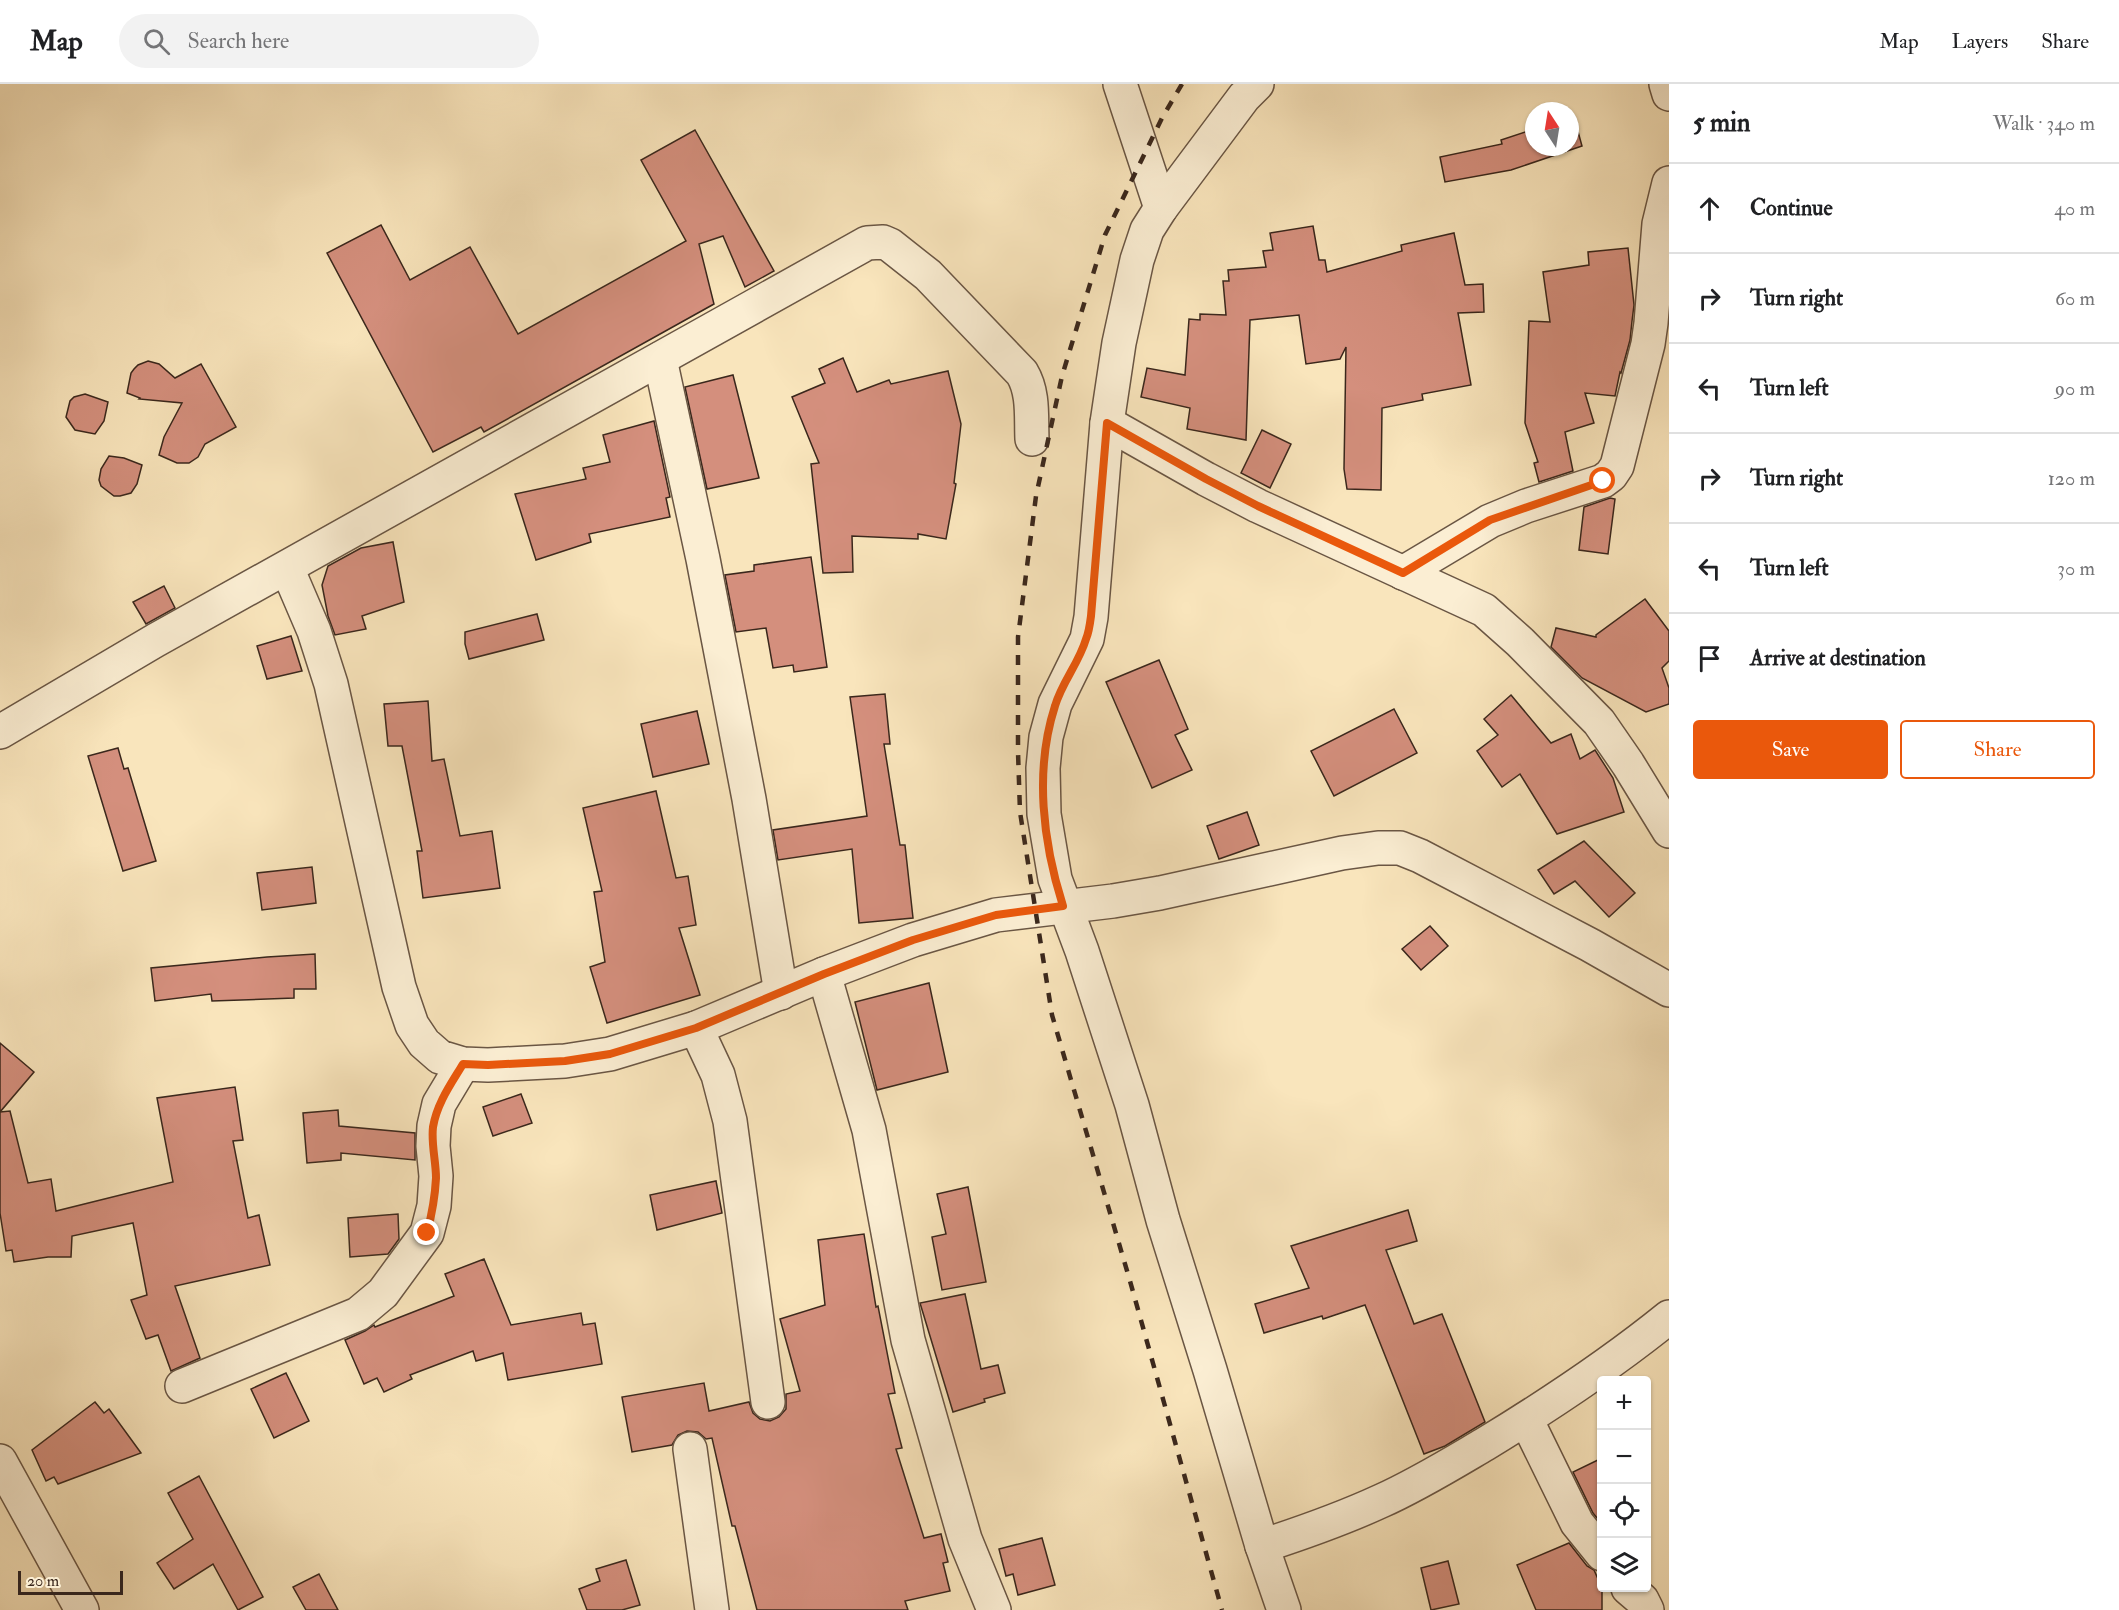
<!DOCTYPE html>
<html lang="en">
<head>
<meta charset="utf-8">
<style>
	body { margin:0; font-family:"IM FELL Double Pica",serif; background:#f2f2f2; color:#202124 }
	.controls { position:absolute; right:18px; bottom:18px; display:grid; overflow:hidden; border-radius:6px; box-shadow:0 2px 4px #0004 }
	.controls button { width:54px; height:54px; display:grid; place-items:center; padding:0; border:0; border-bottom:2px solid #e0e0e0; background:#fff; color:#202124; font:30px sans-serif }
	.compass { position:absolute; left:1525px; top:18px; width:54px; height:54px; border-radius:50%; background:#fff; box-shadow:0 2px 4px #0004; rotate:348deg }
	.scale { position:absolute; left:18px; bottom:15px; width:105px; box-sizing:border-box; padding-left:6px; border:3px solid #3a271c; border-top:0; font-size:16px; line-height:21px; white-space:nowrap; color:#3a271c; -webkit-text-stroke:4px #fbeed3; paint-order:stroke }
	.stop { position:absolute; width:18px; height:18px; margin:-14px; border:4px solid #ea580c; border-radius:50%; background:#fff }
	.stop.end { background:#ea580c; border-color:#fff; box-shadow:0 2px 6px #0008 }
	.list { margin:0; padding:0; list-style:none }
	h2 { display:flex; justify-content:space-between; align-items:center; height:78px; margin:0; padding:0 24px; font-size:26px }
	h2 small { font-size:20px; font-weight:400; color:#757577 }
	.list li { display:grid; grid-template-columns:39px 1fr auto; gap:18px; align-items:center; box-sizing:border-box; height:90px; padding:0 24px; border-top:2px solid #e0e0e0 }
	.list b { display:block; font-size:22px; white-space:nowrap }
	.list em { font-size:20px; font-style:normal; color:#757577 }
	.actions { display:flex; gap:12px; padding:18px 24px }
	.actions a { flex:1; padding:14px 0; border:2px solid #ea580c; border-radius:6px; text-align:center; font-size:21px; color:#ea580c }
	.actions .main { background:#ea580c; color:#fff }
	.icon { flex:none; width:33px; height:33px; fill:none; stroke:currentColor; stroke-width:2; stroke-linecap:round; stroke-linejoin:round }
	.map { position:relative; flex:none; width:1669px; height:1526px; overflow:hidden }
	header { display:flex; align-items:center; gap:36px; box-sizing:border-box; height:84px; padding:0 30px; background:#fff; border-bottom:2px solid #e0e0e0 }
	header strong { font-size:28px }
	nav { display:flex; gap:33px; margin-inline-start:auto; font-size:21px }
	.search { width:420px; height:54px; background:#f2f2f2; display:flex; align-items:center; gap:15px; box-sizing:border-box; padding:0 21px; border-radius:33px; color:#757577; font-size:22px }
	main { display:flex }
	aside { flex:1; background:#fff }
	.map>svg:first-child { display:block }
	.building { fill:#d48f7d; stroke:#3a271c; stroke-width:1.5 }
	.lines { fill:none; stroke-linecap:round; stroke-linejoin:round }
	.minor-casing { stroke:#6a5644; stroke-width:36 }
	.minor { stroke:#fbeed3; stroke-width:33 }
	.rail { stroke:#3a271c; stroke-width:4.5; stroke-dasharray:10 10; stroke-linecap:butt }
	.route { stroke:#ea580c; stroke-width:8 }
</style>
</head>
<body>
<header>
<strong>Map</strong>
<div class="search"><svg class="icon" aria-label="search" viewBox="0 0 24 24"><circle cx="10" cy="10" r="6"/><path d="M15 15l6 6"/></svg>Search here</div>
<nav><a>Map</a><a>Layers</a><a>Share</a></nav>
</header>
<main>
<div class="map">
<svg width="1669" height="1526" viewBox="0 0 1669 1526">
	<rect width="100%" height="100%" fill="#f9e5bc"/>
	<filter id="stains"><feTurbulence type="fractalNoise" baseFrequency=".00333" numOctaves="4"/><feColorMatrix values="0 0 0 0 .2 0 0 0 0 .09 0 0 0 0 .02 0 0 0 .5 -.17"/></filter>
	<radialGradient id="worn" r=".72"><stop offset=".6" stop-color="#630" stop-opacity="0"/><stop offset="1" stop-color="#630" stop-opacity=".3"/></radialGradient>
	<!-- building -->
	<g class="building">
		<polygon points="1577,44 1582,62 1511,86 1445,98 1440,73 1502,60 1501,56 1534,45 1534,63 1570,63 1570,46"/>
		<polygon points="695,46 774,187 745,203 723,152 699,160 714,220 484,348 481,343 433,368 327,169 381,141 410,196 470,163 518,250 686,157 641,76"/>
		<polygon points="1313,142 1319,176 1325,176 1327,188 1402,167 1401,161 1454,149 1465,201 1483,200 1484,228 1458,229 1471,301 1422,310 1423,316 1382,324 1381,406 1347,405 1344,385 1346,263 1340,275 1306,280 1299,231 1250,236 1246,356 1187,345 1190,324 1141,313 1147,284 1185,291 1189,235 1200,236 1200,230 1226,231 1223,197 1229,197 1228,186 1266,183 1263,167 1273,166 1270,149"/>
		<polygon points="1628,164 1634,221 1632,237 1630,256 1621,289 1620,288 1615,312 1585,309 1594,339 1565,348 1573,387 1539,398 1534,379 1538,378 1525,339 1529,237 1550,238 1543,188 1589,181 1588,168"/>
		<polygon points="843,274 857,308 889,296 891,300 948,287 961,340 954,399 956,400 946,455 918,450 918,455 852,452 853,488 823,489 811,380 819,379 792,313 825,299 819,285"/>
		<polygon points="148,277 159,280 175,294 201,280 236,343 205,360 198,373 189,379 177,379 159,371 164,353 182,319 139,315 140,314 127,309 131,289 134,285 138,281"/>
		<polygon points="733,291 759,394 707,405 685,303"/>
		<polygon points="85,310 108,318 104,337 95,350 75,346 66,333 70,317 74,313"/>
		<polygon points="654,337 670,413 666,414 670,433 589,450 591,458 536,476 515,410 586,395 583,384 610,378 603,351"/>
		<polygon points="1262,346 1291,360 1270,404 1241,389"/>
		<polygon points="109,372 124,374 142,381 137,400 131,409 120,412 114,412 101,402 99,396 101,385"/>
		<polygon points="1610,414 1615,415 1608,470 1579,466 1584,423"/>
		<polygon points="393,458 404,518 362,532 366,545 335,551 328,532 322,501 328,482 361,464"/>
		<polygon points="811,473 827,583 794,588 793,581 773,584 766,544 736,548 725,491 754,487 754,481"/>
		<polygon points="164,502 175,524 146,540 133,518"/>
		<polygon points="1645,515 1669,547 1669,577 1662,584 1669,604 1669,620 1646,628 1582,594 1551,563 1556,544 1596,553 1596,551"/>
		<polygon points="537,530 544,556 469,575 465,560 465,548"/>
		<polygon points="291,552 302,587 267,595 257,562"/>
		<polygon points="1159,576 1188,645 1175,651 1192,686 1152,704 1106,598"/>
		<polygon points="885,610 890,660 884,660 900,761 905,761 913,834 859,839 852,765 778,776 773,746 867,732 850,613"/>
		<polygon points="1511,611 1551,659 1571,650 1580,675 1595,666 1613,694 1624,728 1557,750 1520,690 1502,703 1477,667 1498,651 1484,635"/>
		<polygon points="428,617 432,677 444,675 460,752 492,747 500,804 423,814 417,767 422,767 402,662 388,662 384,620"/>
		<polygon points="1394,625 1417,669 1334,712 1311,667"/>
		<polygon points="697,627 709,680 653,693 641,640"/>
		<polygon points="118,664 124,685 128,684 156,777 123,787 88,672"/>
		<polygon points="656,707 676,794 688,792 696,841 679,844 700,911 607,939 590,883 605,878 594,808 602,807 583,724"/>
		<polygon points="1247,728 1259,761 1219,775 1207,742"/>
		<polygon points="1584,757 1635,809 1609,833 1575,797 1554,810 1538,786"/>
		<polygon points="312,783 316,819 262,826 257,789"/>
		<polygon points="1430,842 1448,862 1421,886 1402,865"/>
		<polygon points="315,870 316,905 294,905 294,914 212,917 211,910 155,917 151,884 267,873"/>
		<polygon points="929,899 948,988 877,1006 855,918"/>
		<polygon points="0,959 34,988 0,1028"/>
		<polygon points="235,1003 243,1056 233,1057 248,1134 259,1131 270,1181 175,1202 200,1274 171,1287 158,1251 146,1255 131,1216 147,1211 133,1139 72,1152 71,1173 48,1173 14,1178 12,1166 6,1167 0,1129 0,1028 10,1027 28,1099 51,1095 56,1127 173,1098 157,1014"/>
		<polygon points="521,1010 532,1039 493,1052 483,1023"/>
		<polygon points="338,1026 339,1042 415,1049 415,1076 341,1069 341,1076 307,1079 303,1029"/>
		<polygon points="716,1097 722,1129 657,1146 650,1111"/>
		<polygon points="968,1103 986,1198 942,1206 932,1153 946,1150 937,1110"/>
		<polygon points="1408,1126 1417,1157 1386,1166 1414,1240 1442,1230 1485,1338 1445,1362 1424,1370 1365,1221 1323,1235 1322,1232 1264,1249 1255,1220 1309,1204 1291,1162"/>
		<polygon points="398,1130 399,1155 388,1170 350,1173 348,1134"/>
		<polygon points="864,1150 876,1223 878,1222 895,1309 888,1310 902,1364 896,1365 924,1454 941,1450 948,1478 943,1479 950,1507 905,1517 908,1526 757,1526 735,1442 732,1442 712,1354 706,1355 698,1348 687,1347 678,1351 672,1361 632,1368 622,1313 704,1299 709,1327 749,1318 753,1329 760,1335 770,1337 779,1333 786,1325 786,1310 800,1307 780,1235 825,1221 818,1156"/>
		<polygon points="484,1175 511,1241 581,1229 583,1241 595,1239 602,1280 508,1296 503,1269 476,1277 473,1267 410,1291 412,1295 384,1308 377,1294 364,1300 345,1256 365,1247 374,1241 375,1243 454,1212 445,1190"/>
		<polygon points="965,1210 981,1285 998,1281 1005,1309 984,1315 985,1318 953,1328 920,1219"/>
		<polygon points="286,1289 309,1337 274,1354 251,1305"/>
		<polygon points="95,1318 104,1329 109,1325 141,1369 58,1400 54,1393 46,1397 32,1366"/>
		<polygon points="1602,1374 1602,1440 1593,1429 1573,1388"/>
		<polygon points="199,1392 263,1513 238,1526 213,1480 174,1505 157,1479 193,1455 168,1409"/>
		<polygon points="1042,1454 1055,1501 1018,1511 1013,1490 1006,1492 999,1465"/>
		<polygon points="1569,1459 1587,1482 1594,1486 1602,1504 1602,1526 1536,1526 1517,1481"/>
		<polygon points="626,1476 640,1521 622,1526 587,1526 579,1505 600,1497 596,1485"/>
		<polygon points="1448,1477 1459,1520 1431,1526 1421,1484"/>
		<polygon points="319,1490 338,1526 306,1526 293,1503"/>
	</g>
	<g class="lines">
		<defs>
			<g id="minor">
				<polyline points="1120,0 1161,124"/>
				<polyline points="1257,0 1244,13 1161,124 1147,146 1137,176 1119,259 1107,339 1091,533 1087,555 1055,620 1046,653 1043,684 1044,730 1055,795 1082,867 1132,1021 1163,1136 1210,1286 1262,1462 1284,1526"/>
				<polyline points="1666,0 1669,10"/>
				<polyline points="660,275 703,475 749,715 781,909"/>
				<polyline points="1107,339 1206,395 1258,422 1484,526 1520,558 1599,638 1628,680 1669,747"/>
				<polyline points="287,484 314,547 331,600 399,903 412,941 424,959 440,973 463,980 488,981 565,977 610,970 696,944 824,890 913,856 996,831 1113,817 1160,809 1342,769 1378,764 1400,764 1420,772 1590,861 1669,906"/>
				<polyline points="1403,489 1490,437 1526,422 1603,397 1611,391 1617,382 1648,260 1651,239 1659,140 1669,99"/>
				<path d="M0,648l156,-92 711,-397 16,-1 7,3 38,30 94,98c12,20 9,44 10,66"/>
				<polyline points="824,890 869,1046 908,1256 965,1455 994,1526"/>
				<polyline points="696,944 718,991 730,1037 768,1318"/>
				<polyline points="182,1302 358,1230 383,1209 427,1149 434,1122 436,1092 433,1062 434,1042 439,1020 463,980"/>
				<polyline points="1526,1335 1577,1439 1602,1470"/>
				<polyline points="690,1365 712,1526"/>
				<polyline points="0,1377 82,1526"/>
				<path d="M1262,1462c40,-13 80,-27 119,-45 36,-16 70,-37 104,-57 64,-39 126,-80 184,-127"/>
				<polyline points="1628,1504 1642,1516 1647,1526"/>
			</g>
		</defs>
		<!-- minor casing -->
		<use href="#minor" class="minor-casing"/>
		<!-- minor -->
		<use href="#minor" class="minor"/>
		<!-- rail -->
		<polyline class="rail" points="1182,0 1162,34 1105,151 1062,292 1036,412 1018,553 1018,668 1020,728 1052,931 1130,1197 1222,1526"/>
	</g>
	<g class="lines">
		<!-- route -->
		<path class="route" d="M427,1149c5,-19 8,-36 9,-55 0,-17 -5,-34 -3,-51 4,-24 18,-43 30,-63l25,1 77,-4 45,-7 86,-26 128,-54 89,-34 83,-25 67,-9c-20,-63 -29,-135 -8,-200 7,-24 24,-43 31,-67 3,-7 4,-15 5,-23l16,-193 99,56 52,27 145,67 87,-53 113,-39"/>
	</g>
	<rect width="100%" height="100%" filter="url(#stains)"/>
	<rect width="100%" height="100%" fill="url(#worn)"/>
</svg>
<div class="controls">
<button>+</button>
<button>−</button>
<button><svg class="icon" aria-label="locate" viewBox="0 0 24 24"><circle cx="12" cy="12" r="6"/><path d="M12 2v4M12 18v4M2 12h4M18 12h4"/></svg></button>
<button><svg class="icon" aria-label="layers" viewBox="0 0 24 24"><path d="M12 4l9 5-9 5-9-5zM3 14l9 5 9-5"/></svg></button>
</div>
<svg class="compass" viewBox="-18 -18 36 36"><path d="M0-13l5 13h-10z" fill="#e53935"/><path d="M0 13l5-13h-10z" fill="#757577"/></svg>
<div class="scale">20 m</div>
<div class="stop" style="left:1603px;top:397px"></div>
<div class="stop end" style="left:427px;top:1149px"></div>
</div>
<aside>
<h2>5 min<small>Walk · 340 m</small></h2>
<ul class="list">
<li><svg class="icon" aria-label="ahead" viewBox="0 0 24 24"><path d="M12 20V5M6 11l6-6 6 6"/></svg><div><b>Continue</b></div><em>40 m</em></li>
<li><svg class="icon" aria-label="right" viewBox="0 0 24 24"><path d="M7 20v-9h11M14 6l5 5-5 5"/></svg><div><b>Turn right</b></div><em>60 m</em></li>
<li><svg class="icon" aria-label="left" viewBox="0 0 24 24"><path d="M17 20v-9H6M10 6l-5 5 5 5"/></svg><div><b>Turn left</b></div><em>90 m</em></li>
<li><svg class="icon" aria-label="right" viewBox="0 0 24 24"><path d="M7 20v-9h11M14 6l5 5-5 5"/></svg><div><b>Turn right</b></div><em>120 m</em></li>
<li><svg class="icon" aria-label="left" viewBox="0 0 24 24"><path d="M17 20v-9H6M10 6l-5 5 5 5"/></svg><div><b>Turn left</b></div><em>30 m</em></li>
<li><svg class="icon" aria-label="arrive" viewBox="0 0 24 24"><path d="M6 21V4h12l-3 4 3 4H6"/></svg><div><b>Arrive at destination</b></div></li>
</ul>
<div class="actions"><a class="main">Save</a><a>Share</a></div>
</aside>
</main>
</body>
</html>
